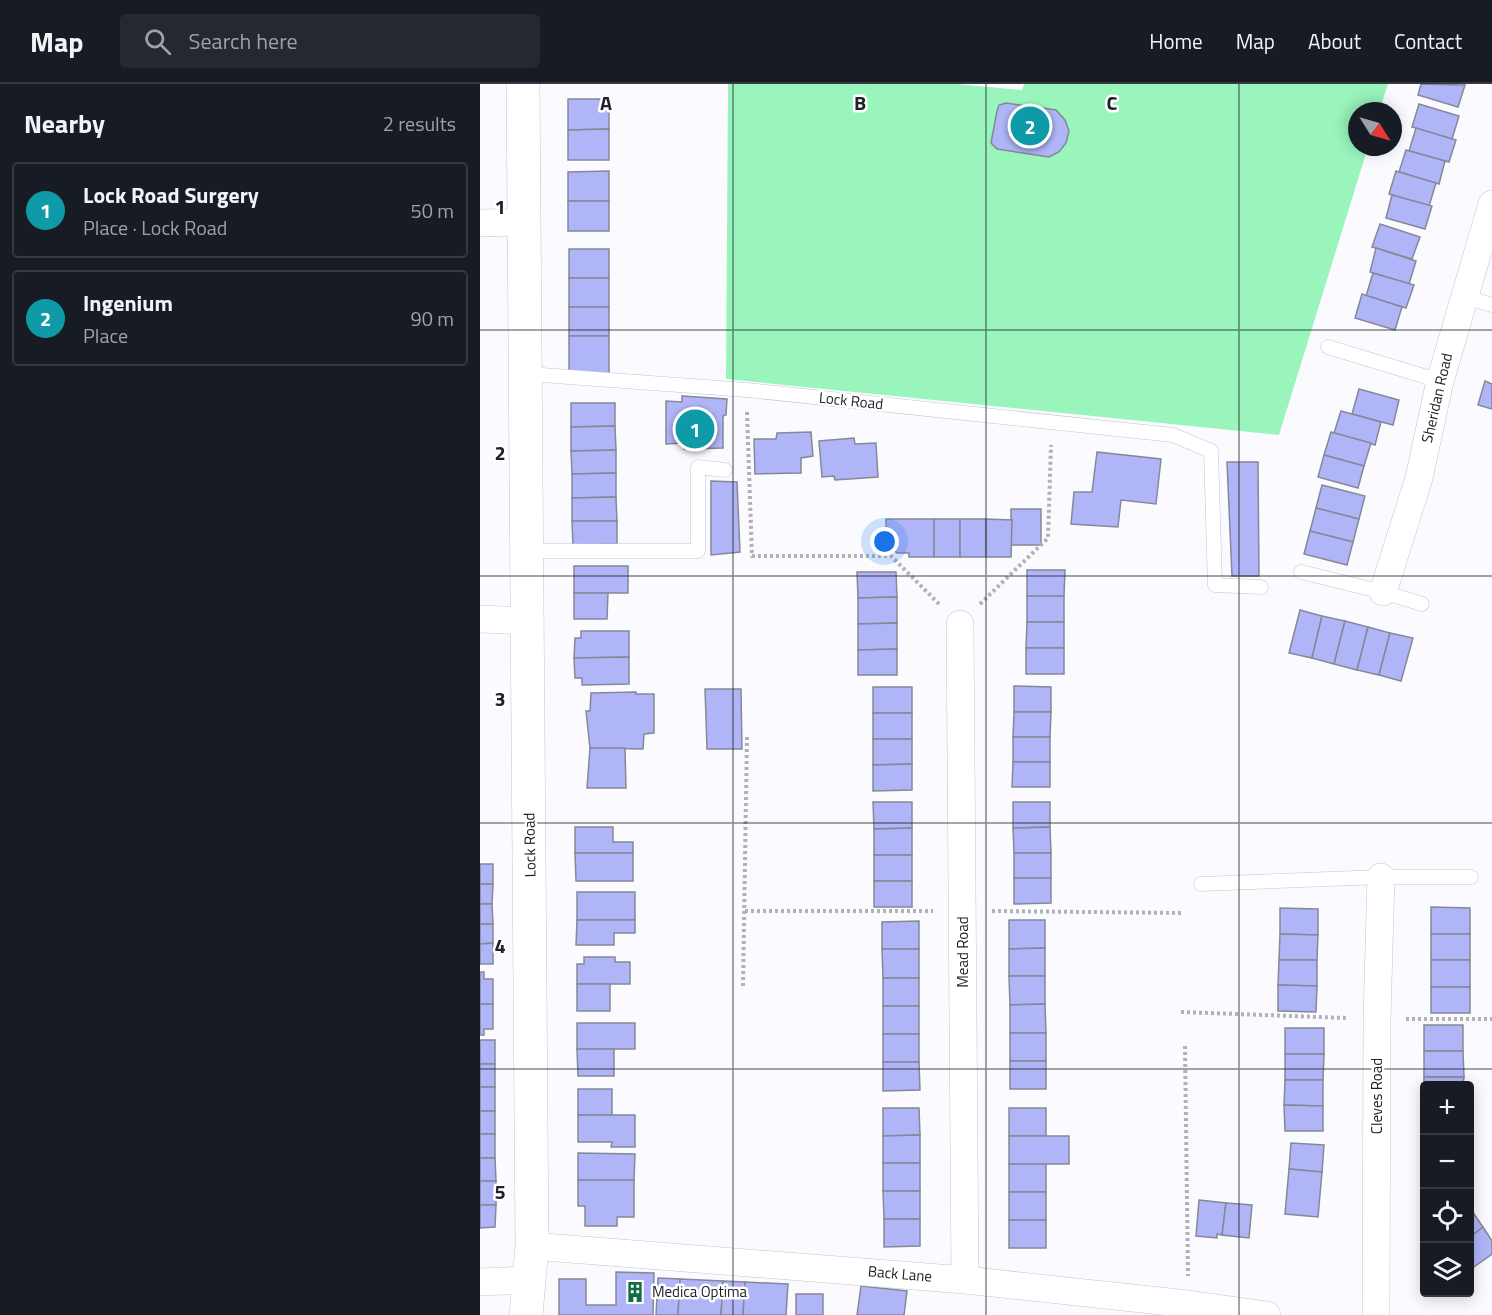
<!DOCTYPE html>
<html lang="en">
<head>
<meta charset="utf-8">
<style>
	body { margin:0; font-family:"Titillium Web",sans-serif; background:#242831; color:#f1f3f6 }
	.controls { position:absolute; right:18px; bottom:18px; display:grid; overflow:hidden; border-radius:6px; box-shadow:0 3px 15px #0003 }
	.controls button { width:54px; height:54px; display:grid; place-items:center; padding:0; border:0; border-bottom:2px solid #363941; background:#171b24; color:#f1f3f6; font:30px sans-serif }
	.compass { position:absolute; left:868px; top:18px; width:54px; height:54px; border-radius:50%; background:#171b24; box-shadow:0 3px 15px #0003; rotate:127deg }
	.you { position:absolute; left:405px; top:458px; width:21px; height:21px; margin:-15px; border:4px solid #fff; border-radius:50%; background:#1a73e8; box-shadow:0 0 0 9px #1a73e833 }
	.badge { display:grid; place-items:center; width:39px; height:39px; border-radius:50%; background:#8c9099; color:#fff; font-size:20px; font-weight:700 }
	.pin { position:absolute; translate:-50% -50%; border:3px solid #fff; box-shadow:0 2px 6px #0006 }
	.list { margin:0; padding:0; list-style:none }
	h2 { display:flex; justify-content:space-between; align-items:center; height:78px; margin:0; padding:0 24px; font-size:26px }
	h2 small { font-size:20px; font-weight:400; color:#9ea1a6 }
	.list li { display:grid; grid-template-columns:39px 1fr auto; gap:18px; align-items:center; box-sizing:border-box; height:96px; margin:0 12px 12px; padding:0 12px; border:2px solid #363941; border-radius:6px }
	.list b { display:block; font-size:22px; white-space:nowrap }
	.list p { margin:0; font-size:20px; white-space:nowrap; color:#9ea1a6 }
	.list em { font-size:20px; font-style:normal; color:#9ea1a6 }
	.icon { flex:none; width:33px; height:33px; fill:none; stroke:currentColor; stroke-width:2; stroke-linecap:round; stroke-linejoin:round }
	.map { position:relative; flex:none; width:1012px; height:1231px; overflow:hidden }
	header { display:flex; align-items:center; gap:36px; box-sizing:border-box; height:84px; padding:0 30px; background:#171b24; border-bottom:2px solid #363941 }
	header strong { font-size:28px }
	nav { display:flex; gap:33px; margin-inline-start:auto; font-size:21px }
	.search { width:420px; height:54px; background:#242831; display:flex; align-items:center; gap:15px; box-sizing:border-box; padding:0 21px; border-radius:6px; color:#9ea1a6; font-size:22px }
	main { display:flex }
	aside { flex:1; background:#171b24 }
	.map>svg:first-child { display:block }
	.green { fill:#9af5bd }
	.building { fill:#afb5f7; stroke:#868898; stroke-width:1.5 }
	.lines { fill:none; stroke-linecap:round; stroke-linejoin:round }
	.service-casing { stroke:#c2c4d5; stroke-width:15 }
	.minor-casing { stroke:#c2c4d5; stroke-width:28 }
	.tertiary-casing { stroke:#c2c4d5; stroke-width:34 }
	.path { stroke:#b1b1b6; stroke-width:4; stroke-dasharray:3 3; stroke-linecap:butt }
	.service { stroke:#fff; stroke-width:14 }
	.minor { stroke:#fff; stroke-width:27 }
	.tertiary { stroke:#fff; stroke-width:33 }
	.grid { fill:none; stroke:#212228; stroke-width:1.5; stroke-opacity:0.55 }
	.labels { text-anchor:middle; stroke-width:5; stroke-linejoin:round; paint-order:stroke }
	.street-label { font-size:15px; fill:#212228; stroke:#fff }
	.poi-label { font-size:15px; fill:#212228; stroke:#fff; text-anchor:start }
	.grid-label { font-size:20px; text-anchor:middle; font-weight:bold; fill:#212228; stroke:#fff; stroke-width:5; stroke-linejoin:round; paint-order:stroke }
</style>
</head>
<body>
<header>
<strong>Map</strong>
<div class="search"><svg class="icon" aria-label="search" viewBox="0 0 24 24"><circle cx="10" cy="10" r="6"/><path d="M15 15l6 6"/></svg>Search here</div>
<nav><a>Home</a><a>Map</a><a>About</a><a>Contact</a></nav>
</header>
<main>
<aside>
<h2>Nearby<small>2 results</small></h2>
<ul class="list">
<li><span class="badge" style="background:#0f9aa8">1</span><div><b>Lock Road Surgery</b><p>Place · Lock Road</p></div><em>50 m</em></li>
<li><span class="badge" style="background:#0f9aa8">2</span><div><b>Ingenium</b><p>Place</p></div><em>90 m</em></li>
</ul>
</aside>
<div class="map">
<svg width="1012" height="1231" viewBox="0 0 1012 1231">
	<rect width="100%" height="100%" fill="#fbfbff"/>
	<!-- green -->
	<polygon class="green" points="248,0 477,0 542,6 544,0 908,0 899,27 877,27 877,63 888,63 799,351 246,295"/>
	<!-- building -->
	<g class="building">
		<polygon points="941,0 985,1 978,23 938,11"/>
		<polygon points="88,15 129,15 129,45 88,46"/>
		<polygon points="526,19 576,26 585,36 589,47 586,59 579,68 569,73 517,65 511,59 517,27 519,21"/>
		<polygon points="939,20 979,32 972,55 932,43"/>
		<polygon points="936,44 976,56 969,78 929,67"/>
		<polygon points="129,45 129,76 88,76 88,46"/>
		<polygon points="926,66 965,77 959,100 919,88"/>
		<polygon points="129,87 129,117 88,117 88,88"/>
		<polygon points="916,87 956,99 949,122 909,110"/>
		<polygon points="912,111 952,122 945,145 906,134"/>
		<rect x="88" y="117" width="41" height="30"/>
		<polygon points="900,140 940,153 932,175 892,163"/>
		<polygon points="896,164 936,177 929,200 890,188"/>
		<rect x="89" y="165" width="40" height="29"/>
		<polygon points="893,189 934,201 926,224 886,212"/>
		<rect x="89" y="194" width="40" height="29"/>
		<polygon points="882,210 922,223 915,246 875,234"/>
		<rect x="89" y="223" width="40" height="29"/>
		<polygon points="89,252 129,252 129,294 89,288"/>
		<polygon points="1005,297 1012,300 1012,325 998,321"/>
		<polygon points="879,305 919,316 913,341 872,330"/>
		<polygon points="202,312 247,315 246,331 243,332 243,364 204,365 205,359 186,360 186,317 202,318"/>
		<polygon points="91,319 135,319 135,342 91,343"/>
		<polygon points="861,327 901,338 895,361 854,349"/>
		<polygon points="135,342 136,366 91,367 91,343"/>
		<polygon points="331,348 333,372 321,374 321,389 275,390 274,355 296,355 297,349"/>
		<polygon points="851,348 891,359 884,382 844,371"/>
		<polygon points="374,354 375,360 396,359 398,393 355,396 354,392 342,393 339,357"/>
		<polygon points="136,366 136,389 92,390 91,367"/>
		<polygon points="617,368 681,375 676,420 641,416 638,443 591,440 594,408 612,408"/>
		<polygon points="844,371 884,382 878,404 838,393"/>
		<polygon points="747,378 778,378 779,492 752,492"/>
		<polygon points="136,389 136,413 92,414 92,390"/>
		<polygon points="231,397 257,398 260,468 231,471"/>
		<polygon points="842,401 885,412 879,435 836,424"/>
		<polygon points="136,413 137,437 92,437 92,414"/>
		<polygon points="836,424 879,435 873,458 830,447"/>
		<rect x="531" y="425" width="30" height="36"/>
		<polygon points="406,435 454,435 454,473 429,473 429,469 417,469 406,459"/>
		<rect x="454" y="435" width="26" height="38"/>
		<rect x="480" y="435" width="26" height="38"/>
		<polygon points="506,435 532,436 531,473 506,473"/>
		<polygon points="92,437 137,437 137,460 93,461"/>
		<polygon points="830,447 873,458 867,481 824,470"/>
		<rect x="94" y="482" width="54" height="27"/>
		<polygon points="547,486 585,486 584,512 547,512"/>
		<polygon points="377,488 416,488 417,513 378,514"/>
		<polygon points="94,509 128,509 127,535 94,535"/>
		<rect x="547" y="512" width="37" height="26"/>
		<polygon points="417,513 417,539 378,540 378,514"/>
		<polygon points="820,526 842,532 832,574 809,569"/>
		<polygon points="842,532 865,537 854,580 832,574"/>
		<polygon points="865,537 888,543 877,586 854,580"/>
		<polygon points="547,538 584,538 584,564 546,564"/>
		<polygon points="417,539 417,565 378,566 378,540"/>
		<polygon points="888,543 910,549 899,591 877,586"/>
		<polygon points="101,547 149,547 149,573 94,574 95,554 101,554"/>
		<polygon points="910,549 933,554 921,597 899,591"/>
		<rect x="546" y="564" width="38" height="26"/>
		<polygon points="417,565 417,591 378,591 378,566"/>
		<polygon points="149,573 149,600 102,601 102,594 95,594 94,574"/>
		<polygon points="534,602 571,603 571,628 534,628"/>
		<rect x="393" y="603" width="39" height="26"/>
		<polygon points="225,605 261,605 262,665 227,665"/>
		<polygon points="156,608 156,610 174,610 174,649 164,650 163,665 110,664 106,627 110,627 111,609"/>
		<polygon points="534,628 571,628 570,653 533,653"/>
		<rect x="393" y="629" width="39" height="26"/>
		<rect x="533" y="653" width="37" height="25"/>
		<polygon points="393,655 432,655 432,680 393,681"/>
		<polygon points="110,664 145,664 146,704 107,704"/>
		<polygon points="533,678 570,678 570,703 532,703"/>
		<polygon points="432,680 432,706 393,707 393,681"/>
		<polygon points="393,718 432,718 432,744 394,745"/>
		<polygon points="533,718 570,718 570,743 533,744"/>
		<polygon points="95,743 133,743 133,758 153,758 153,769 95,769"/>
		<polygon points="570,743 571,769 534,769 533,744"/>
		<polygon points="432,744 432,771 394,771 394,745"/>
		<polygon points="95,769 153,769 153,797 96,797"/>
		<rect x="534" y="769" width="37" height="25"/>
		<rect x="394" y="771" width="38" height="26"/>
		<rect x="0" y="780" width="13" height="20"/>
		<polygon points="534,794 571,794 571,819 534,820"/>
		<rect x="394" y="797" width="38" height="26"/>
		<polygon points="0,800 13,800 12,820 0,820"/>
		<rect x="97" y="808" width="58" height="28"/>
		<polygon points="0,820 12,820 13,840 0,840"/>
		<polygon points="951,823 990,824 990,850 951,850"/>
		<polygon points="800,824 838,825 838,851 800,850"/>
		<polygon points="97,836 155,836 155,849 134,849 134,861 96,861"/>
		<polygon points="529,836 565,836 565,864 529,865"/>
		<polygon points="439,837 439,865 402,865 402,838"/>
		<polygon points="0,840 13,840 13,859 0,860"/>
		<polygon points="800,850 838,851 837,876 799,876"/>
		<rect x="951" y="850" width="39" height="26"/>
		<polygon points="13,859 13,880 0,880 0,860"/>
		<polygon points="565,864 565,892 529,892 529,865"/>
		<polygon points="402,865 439,865 439,894 403,894"/>
		<polygon points="104,873 135,873 135,878 150,878 150,900 97,900 97,880 104,880"/>
		<polygon points="799,876 837,876 837,902 798,901"/>
		<rect x="951" y="876" width="39" height="27"/>
		<polygon points="0,888 4,888 4,895 13,895 13,920 0,920"/>
		<polygon points="529,892 565,892 565,920 530,921"/>
		<rect x="403" y="894" width="36" height="28"/>
		<rect x="97" y="900" width="33" height="27"/>
		<polygon points="798,901 837,902 836,928 798,927"/>
		<rect x="951" y="903" width="39" height="26"/>
		<polygon points="0,920 13,920 13,945 4,945 4,951 0,951"/>
		<polygon points="565,920 566,949 530,949 530,921"/>
		<rect x="403" y="922" width="36" height="28"/>
		<rect x="97" y="939" width="58" height="26"/>
		<rect x="944" y="941" width="39" height="26"/>
		<rect x="805" y="944" width="39" height="26"/>
		<rect x="530" y="949" width="36" height="28"/>
		<rect x="403" y="950" width="36" height="28"/>
		<rect x="0" y="956" width="15" height="24"/>
		<polygon points="97,965 134,965 134,992 98,992"/>
		<polygon points="944,967 983,967 984,993 944,993"/>
		<polygon points="805,970 844,970 843,996 805,996"/>
		<rect x="530" y="977" width="36" height="28"/>
		<polygon points="403,978 439,978 440,1006 403,1007"/>
		<rect x="0" y="980" width="15" height="23"/>
		<polygon points="944,993 984,993 983,1002 944,1002 944,1019"/>
		<polygon points="805,996 843,996 843,1022 804,1021"/>
		<rect x="0" y="1003" width="15" height="24"/>
		<rect x="98" y="1005" width="34" height="26"/>
		<polygon points="804,1021 843,1022 843,1047 805,1047"/>
		<polygon points="403,1024 439,1024 440,1051 403,1052"/>
		<rect x="529" y="1024" width="37" height="28"/>
		<rect x="0" y="1027" width="15" height="23"/>
		<polygon points="98,1031 155,1031 155,1063 131,1063 132,1058 98,1058"/>
		<rect x="0" y="1050" width="15" height="24"/>
		<polygon points="440,1051 440,1079 403,1079 403,1052"/>
		<rect x="529" y="1052" width="60" height="28"/>
		<polygon points="811,1059 844,1061 842,1088 809,1085"/>
		<polygon points="98,1069 155,1070 154,1096 98,1096"/>
		<polygon points="0,1074 15,1074 16,1097 0,1097"/>
		<rect x="403" y="1079" width="37" height="28"/>
		<rect x="529" y="1080" width="37" height="28"/>
		<polygon points="809,1085 842,1088 838,1133 805,1130"/>
		<polygon points="98,1096 154,1096 154,1133 137,1133 137,1142 105,1142 105,1122 98,1122"/>
		<rect x="0" y="1097" width="16" height="24"/>
		<polygon points="403,1107 440,1107 440,1135 404,1135"/>
		<rect x="529" y="1108" width="37" height="28"/>
		<polygon points="719,1116 746,1119 742,1151 737,1150 737,1154 716,1152"/>
		<polygon points="746,1119 772,1121 769,1154 742,1151"/>
		<polygon points="0,1121 16,1121 15,1143 0,1144"/>
		<polygon points="990,1124 1003,1143 990,1153"/>
		<polygon points="404,1135 440,1135 440,1162 404,1163"/>
		<rect x="529" y="1136" width="37" height="28"/>
		<polygon points="1003,1143 1012,1157 1012,1170 991,1185 990,1153"/>
		<polygon points="136,1188 174,1189 173,1231 79,1231 79,1195 106,1195 106,1221 136,1221"/>
		<polygon points="178,1194 200,1195 198,1231 176,1231"/>
		<polygon points="200,1195 243,1197 241,1231 198,1231"/>
		<polygon points="243,1197 265,1198 263,1231 241,1231"/>
		<polygon points="265,1198 308,1200 306,1231 263,1231"/>
		<polygon points="381,1202 427,1207 424,1231 377,1231"/>
		<rect x="316" y="1210" width="27" height="21"/>
	</g>
	<g class="lines">
		<defs>
			<g id="service">
				<polyline points="983,212 1012,221"/>
				<polyline points="848,263 960,297"/>
				<polyline points="48,290 267,306 693,351 731,367 735,501 781,503"/>
				<polyline points="47,467 218,467 218,383 245,386"/>
				<polyline points="821,488 903,508 942,520"/>
				<polyline points="721,800 901,793 991,793"/>
			</g>
			<g id="minor">
				<polyline points="0,139 46,138"/>
				<polyline points="903,508 939,394 960,297 1012,120"/>
				<polyline points="0,535 46,537"/>
				<polyline points="480,540 485,1196"/>
				<polyline points="52,1162 485,1196 708,1220 787,1231"/>
				<polyline points="0,1198 49,1196"/>
				<polyline points="896,1231 897,935 901,793"/>
			</g>
			<polyline id="tertiary" points="43,0 52,1162 46,1231"/>
		</defs>
		<!-- service casing -->
		<use href="#service" class="service-casing"/>
		<!-- minor casing -->
		<use href="#minor" class="minor-casing"/>
		<!-- tertiary casing -->
		<use href="#tertiary" class="tertiary-casing"/>
		<!-- path -->
		<g class="path">
			<polyline points="267,328 272,472 411,472 460,521"/>
			<polyline points="500,520 568,454 571,361"/>
			<polyline points="265,827 453,827"/>
			<polyline points="512,827 704,829"/>
			<polyline points="263,902 267,653"/>
			<polyline points="701,928 867,934"/>
			<polyline points="926,935 1012,935"/>
			<polyline points="705,962 708,1192"/>
		</g>
		<!-- service -->
		<use href="#service" class="service"/>
		<!-- minor -->
		<use href="#minor" class="minor"/>
		<!-- tertiary -->
		<use href="#tertiary" class="tertiary"/>
	</g>
	<!-- grid -->
	<path class="grid" d="M253,0v1231M506,0v1231M759,0v1231M0,246h1012M0,492h1012M0,739h1012M0,985h1012"/>
	<!-- icons -->
	<defs>
		<symbol id="building-bare" viewBox="-9 -9 18 18"><path d="M-4-6H4V6H1V3H-1V6H-4ZM-2.5-4.3h1.7v1.8h-1.7ZM.8-4.3h1.7v1.8H.8ZM-2.5-1h1.7V.8h-1.7ZM.8-1h1.7V.8H.8Z" fill="#106d42" stroke="#fff" stroke-width="2.5" paint-order="stroke"/></symbol>
	</defs>
	<g fill-rule="evenodd">
		<use href="#building-bare" x="140" y="1193" width="30" height="30"/>
	</g>
	<g class="labels">
		<!-- street labels -->
		<g class="street-label">
			<text transform="translate(957 314) rotate(-77)" y="5">Sheridan Road</text>
			<text transform="translate(371 317) rotate(6)" y="5">Lock Road</text>
			<text transform="translate(50 761) rotate(-91)" y="5">Lock Road</text>
			<text transform="translate(483 868) rotate(-90)" y="5">Mead Road</text>
			<text transform="translate(897 1012) rotate(-90)" y="5">Cleves Road</text>
			<text transform="translate(420 1190) rotate(5)" y="5">Back Lane</text>
		</g>
		<!-- poi labels -->
		<g class="poi-label">
			<text x="172" y="1213">Medica Optima</text>
		</g>
	</g>
	<g class="grid-label">
		<text x="126" y="26">A</text>
		<text x="380" y="26">B</text>
		<text x="632" y="26">C</text>
		<text x="20" y="130">1</text>
		<text x="20" y="376">2</text>
		<text x="20" y="622">3</text>
		<text x="20" y="869">4</text>
		<text x="20" y="1115">5</text>
	</g>
</svg>
<div class="controls">
<button>+</button>
<button>−</button>
<button><svg class="icon" aria-label="locate" viewBox="0 0 24 24"><circle cx="12" cy="12" r="6"/><path d="M12 2v4M12 18v4M2 12h4M18 12h4"/></svg></button>
<button><svg class="icon" aria-label="layers" viewBox="0 0 24 24"><path d="M12 4l9 5-9 5-9-5zM3 14l9 5 9-5"/></svg></button>
</div>
<svg class="compass" viewBox="-18 -18 36 36"><path d="M0-13l5 13h-10z" fill="#e53935"/><path d="M0 13l5-13h-10z" fill="#9ea1a6"/></svg>
<div class="you"></div>
<div class="pin badge" style="left:215px;top:345px;background:#0f9aa8">1</div>
<div class="pin badge" style="left:550px;top:42px;background:#0f9aa8">2</div>
</div>
</main>
</body>
</html>
